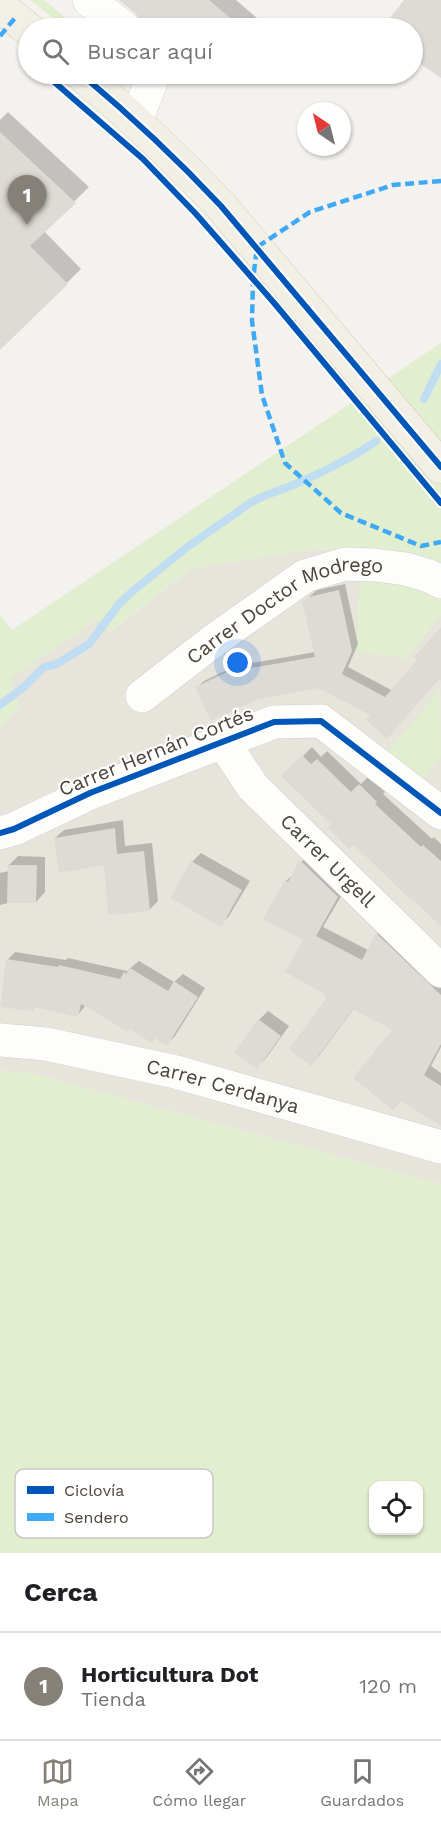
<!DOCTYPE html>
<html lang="es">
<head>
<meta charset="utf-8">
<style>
	body { margin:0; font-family:"Work Sans",sans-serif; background:#f2f2f2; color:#202124 }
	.controls { position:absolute; right:18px; bottom:18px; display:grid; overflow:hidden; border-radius:12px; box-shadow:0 2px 4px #0004 }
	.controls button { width:54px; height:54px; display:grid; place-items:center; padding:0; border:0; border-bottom:2px solid #e0e0e0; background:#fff; color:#202124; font:30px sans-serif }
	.compass { position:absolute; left:297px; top:102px; width:54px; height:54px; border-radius:50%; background:#fff; box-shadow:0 2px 4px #0004; rotate:325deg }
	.you { position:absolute; left:238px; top:663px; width:21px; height:21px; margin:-15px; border:4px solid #fff; border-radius:50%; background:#1a73e8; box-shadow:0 0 0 9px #1a73e833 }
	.badge { display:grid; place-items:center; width:39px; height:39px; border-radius:50%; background:#868178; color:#fff; font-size:20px; font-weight:700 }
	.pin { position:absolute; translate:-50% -50px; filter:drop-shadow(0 2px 3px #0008) }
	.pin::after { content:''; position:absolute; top:32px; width:21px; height:18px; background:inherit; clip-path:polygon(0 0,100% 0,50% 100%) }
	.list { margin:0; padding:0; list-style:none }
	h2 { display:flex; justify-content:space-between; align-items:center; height:78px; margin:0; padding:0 24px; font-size:26px }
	h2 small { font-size:20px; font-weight:400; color:#757577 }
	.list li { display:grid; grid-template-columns:39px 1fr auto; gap:18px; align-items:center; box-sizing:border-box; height:108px; padding:0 24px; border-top:2px solid #e0e0e0 }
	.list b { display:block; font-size:22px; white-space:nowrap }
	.list p { margin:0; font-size:20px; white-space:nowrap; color:#757577 }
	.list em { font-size:20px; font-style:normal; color:#757577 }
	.icon { flex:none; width:33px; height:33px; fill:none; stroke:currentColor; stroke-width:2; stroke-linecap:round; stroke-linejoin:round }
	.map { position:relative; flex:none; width:441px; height:1553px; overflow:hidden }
	.search { position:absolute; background:#fff; box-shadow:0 2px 4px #0004; left:18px; right:18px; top:18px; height:66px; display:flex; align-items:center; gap:15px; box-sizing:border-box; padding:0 21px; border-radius:33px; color:#757577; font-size:22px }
	.sheet { height:186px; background:#fff }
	nav { display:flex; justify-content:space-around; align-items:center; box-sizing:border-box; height:84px; border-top:2px solid #e0e0e0; background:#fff; font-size:16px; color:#757577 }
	nav a { display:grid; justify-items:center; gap:3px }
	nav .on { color:#868178 }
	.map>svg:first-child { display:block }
	.residential { fill:#e7e4dc }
	.green { fill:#e1eecf; fill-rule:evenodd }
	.shadow { fill:#0003 }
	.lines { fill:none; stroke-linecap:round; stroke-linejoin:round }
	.stream { stroke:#c0ddf1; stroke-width:8 }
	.building { fill:#dedbd6 }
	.minor-casing { stroke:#d2d0cb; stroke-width:34 }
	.major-casing { stroke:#d6cebb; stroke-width:34 }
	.path { stroke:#d3d2cc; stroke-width:4; stroke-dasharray:3 3; stroke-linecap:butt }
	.minor { stroke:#fdfdfc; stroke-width:33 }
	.major { stroke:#f2efe6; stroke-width:33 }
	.quiet { stroke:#3fa9f5; stroke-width:4.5; stroke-dasharray:9 4.5; stroke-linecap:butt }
	.cycleway-casing { stroke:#fff; stroke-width:10 }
	.cycleway { stroke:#0057b8; stroke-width:6 }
	.labels { text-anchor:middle; stroke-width:4.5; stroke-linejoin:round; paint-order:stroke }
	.street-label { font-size:20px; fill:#4b4439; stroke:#fff }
	.key { fill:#fff; stroke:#c9c7c4; stroke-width:1.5 }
	.key-label { font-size:16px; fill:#4b4439 }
</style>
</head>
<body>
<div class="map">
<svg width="441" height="1553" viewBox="0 0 441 1553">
	<rect width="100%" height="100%" fill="#f4f2ee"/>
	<!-- residential -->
	<polygon class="residential" points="315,549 407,557 441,571 441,1184 30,1073 0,1071 0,727 19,707 10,678 97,619 108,633 192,568"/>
	<!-- green -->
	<g class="green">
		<polygon points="30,0 44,0 78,28 66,28"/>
		<polygon points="441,343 441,571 407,557 316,549 192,568 107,633 97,619 11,678 19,707 0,727 0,614 12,630"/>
		<polygon points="360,576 441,592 441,615 405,660 395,656 356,653"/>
		<polygon points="440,689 441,757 423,779 388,752"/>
		<path d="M0,1071l30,2 411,111v369h-441zM374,1486h44v44h-44z"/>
	</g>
	<!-- shadow -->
	<g class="shadow">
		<polygon points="121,0 236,0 257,18 247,28 147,28 143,25 143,20"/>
		<polygon points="8,112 89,187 44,231 81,269 0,348 0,120"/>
		<polygon points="345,584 358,644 348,667 393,691 419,659 441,630 441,679 439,677 373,715 318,686 197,687 204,681 235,666 315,652 304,601 317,590"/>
		<polygon points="312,747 321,757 327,751 361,784 369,776 385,792 383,794 432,839 434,837 441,844 441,919 333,824 283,776"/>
		<polygon points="123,820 125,846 152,843 158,901 149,910 105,864 55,838 64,830"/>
		<polygon points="310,852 346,888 323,927 368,950 377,934 385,926 441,980 441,1047 431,1066 441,1073 441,1124 395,1029 354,1008 319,1056 311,1064 330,998 305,940 286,881 295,873 302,861"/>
		<polygon points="201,853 250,881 229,916 220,925 192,862"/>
		<polygon points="18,856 45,857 45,892 36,902 12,902 0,905 0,873 9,871 9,865"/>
		<polygon points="15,952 66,960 68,958 127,971 139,961 174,982 183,974 205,988 175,1036 167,1044 156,1037 131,1028 86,1005 77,1016 36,1006 32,1010 7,960"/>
		<polygon points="268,1011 289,1026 266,1058 257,1067 236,1052 259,1020"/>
	</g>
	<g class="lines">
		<!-- stream -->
		<g class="stream">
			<polyline points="424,399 441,364"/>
			<path d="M0,705l24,-18 20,-20 13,-3 32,-20 30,-40 14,-13 53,-43 64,-45c14,-8 29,-12 43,-18 28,-12 59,-27 83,-44"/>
		</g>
	</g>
	<!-- building -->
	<g class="building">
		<polygon points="119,0 209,0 242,28 145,28 136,14"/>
		<polygon points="404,0 441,0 441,78 412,58 412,28 382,28"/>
		<polygon points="0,132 76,203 30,246 68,284 0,350"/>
		<polygon points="339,590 352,651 342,674 385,697 417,660 414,657 441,627 441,681 439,679 387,739 366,720 370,715 318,688 258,699 211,721 195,687 227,672 315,657 302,601 308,597"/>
		<polygon points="302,755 311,764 317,759 351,792 359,784 377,802 375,804 421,847 423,845 441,861 441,926 411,898 410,899 354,845 349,849 328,827 331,824 281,776"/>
		<polygon points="115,828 117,854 144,851 150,911 108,915 104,865 59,873 54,838"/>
		<polygon points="300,860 338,897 316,936 362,960 376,933 441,995 441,1044 424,1075 441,1086 441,1126 401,1101 393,1110 353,1078 392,1030 353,1009 311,1066 289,1049 327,998 324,996 325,994 285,972 303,940 263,919 285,880 288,882"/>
		<polygon points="191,861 242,890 221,927 170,898"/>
		<polygon points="8,865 37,865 36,903 7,903"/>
		<polygon points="6,959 58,967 59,965 120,979 124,972 126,974 130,968 168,991 174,981 198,997 167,1046 155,1038 152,1043 130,1029 128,1032 81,1004 78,1017 34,1007 33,1011 0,1007"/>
		<polygon points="258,1019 281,1036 257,1069 234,1053"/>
	</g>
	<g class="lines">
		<defs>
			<g id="minor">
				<polyline points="89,0 124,28"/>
				<polyline points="136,121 154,74"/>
				<path id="s1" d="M142,696l71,-55 92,-65 40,-12 30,1 31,4 23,7 12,6"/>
				<path id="s2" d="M223,742l30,45 188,184"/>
				<polyline points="0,833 14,829 90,793 274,722 321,721 441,813"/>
				<path id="s3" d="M0,1040l46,4 130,28 265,75"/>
			</g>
			<g id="major">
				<polyline points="0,6 28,29"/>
				<path d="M81,74c49,41 96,85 140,132l220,261"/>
			</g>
		</defs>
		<!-- minor casing -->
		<use href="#minor" class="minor-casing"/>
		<!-- major casing -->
		<use href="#major" class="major-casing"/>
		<!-- path -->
		<polyline class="path" points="45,74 52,79"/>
		<!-- minor -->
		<use href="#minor" class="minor"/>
		<!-- major -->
		<use href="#major" class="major"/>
		<!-- quiet -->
		<g class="quiet">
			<polyline points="0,36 15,18"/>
			<polyline points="441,181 393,185 310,212 257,247 253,280 252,321 262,395 285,463 341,513 421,546 441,542"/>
		</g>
		<defs>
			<g id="cycleway">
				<polyline points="45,74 143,159 196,214 275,304 441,503"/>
				<path d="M81,74c49,41 96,85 140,132l220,261"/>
				<polyline points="0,833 14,829 90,793 274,722 321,721 441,813"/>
			</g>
		</defs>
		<!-- cycleway casing -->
		<use href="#cycleway" class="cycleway-casing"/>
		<!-- cycleway -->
		<use href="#cycleway" class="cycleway"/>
	</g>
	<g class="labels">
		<!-- street labels -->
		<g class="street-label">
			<text dy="7" stroke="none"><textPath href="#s1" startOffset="171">Carrer Doctor Modrego</textPath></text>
			<text transform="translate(156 751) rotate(-22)" y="7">Carrer Hernán Cortés</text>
			<text dy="7" stroke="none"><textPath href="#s2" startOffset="159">Carrer Urgell</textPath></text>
			<text dy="7" stroke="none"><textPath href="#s3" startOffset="228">Carrer Cerdanya</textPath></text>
		</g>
	</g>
	<!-- legend -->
	<rect x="15" y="1469" width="198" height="69" rx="9" class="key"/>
	<rect x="27" y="1486" width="27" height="8" fill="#0057b8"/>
	<rect x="27" y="1513" width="27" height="8" fill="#3fa9f5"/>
	<g class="key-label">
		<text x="64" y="1496">Ciclovía</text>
		<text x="64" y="1523">Sendero</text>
	</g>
</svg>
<div class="controls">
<button><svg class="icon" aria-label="locate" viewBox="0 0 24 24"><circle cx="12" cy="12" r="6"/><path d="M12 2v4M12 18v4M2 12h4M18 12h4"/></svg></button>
</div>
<svg class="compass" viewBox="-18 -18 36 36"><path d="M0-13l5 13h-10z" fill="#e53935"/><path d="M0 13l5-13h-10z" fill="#757577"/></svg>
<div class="you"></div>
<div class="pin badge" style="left:27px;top:225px">1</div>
<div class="search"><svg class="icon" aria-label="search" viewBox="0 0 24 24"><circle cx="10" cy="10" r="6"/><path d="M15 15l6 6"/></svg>Buscar aquí</div>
</div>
<section class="sheet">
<h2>Cerca<small></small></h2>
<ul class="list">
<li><span class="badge">1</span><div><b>Horticultura Dot</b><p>Tienda</p></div><em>120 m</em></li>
</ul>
</section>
<nav>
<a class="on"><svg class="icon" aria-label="map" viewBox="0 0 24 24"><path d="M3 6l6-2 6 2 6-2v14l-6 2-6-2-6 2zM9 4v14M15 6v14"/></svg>Mapa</a>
<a><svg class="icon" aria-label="directions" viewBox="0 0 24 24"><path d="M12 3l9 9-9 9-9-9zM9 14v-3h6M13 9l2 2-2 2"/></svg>Cómo llegar</a>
<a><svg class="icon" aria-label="saved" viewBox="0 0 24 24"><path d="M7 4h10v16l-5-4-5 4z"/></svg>Guardados</a>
</nav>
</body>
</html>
